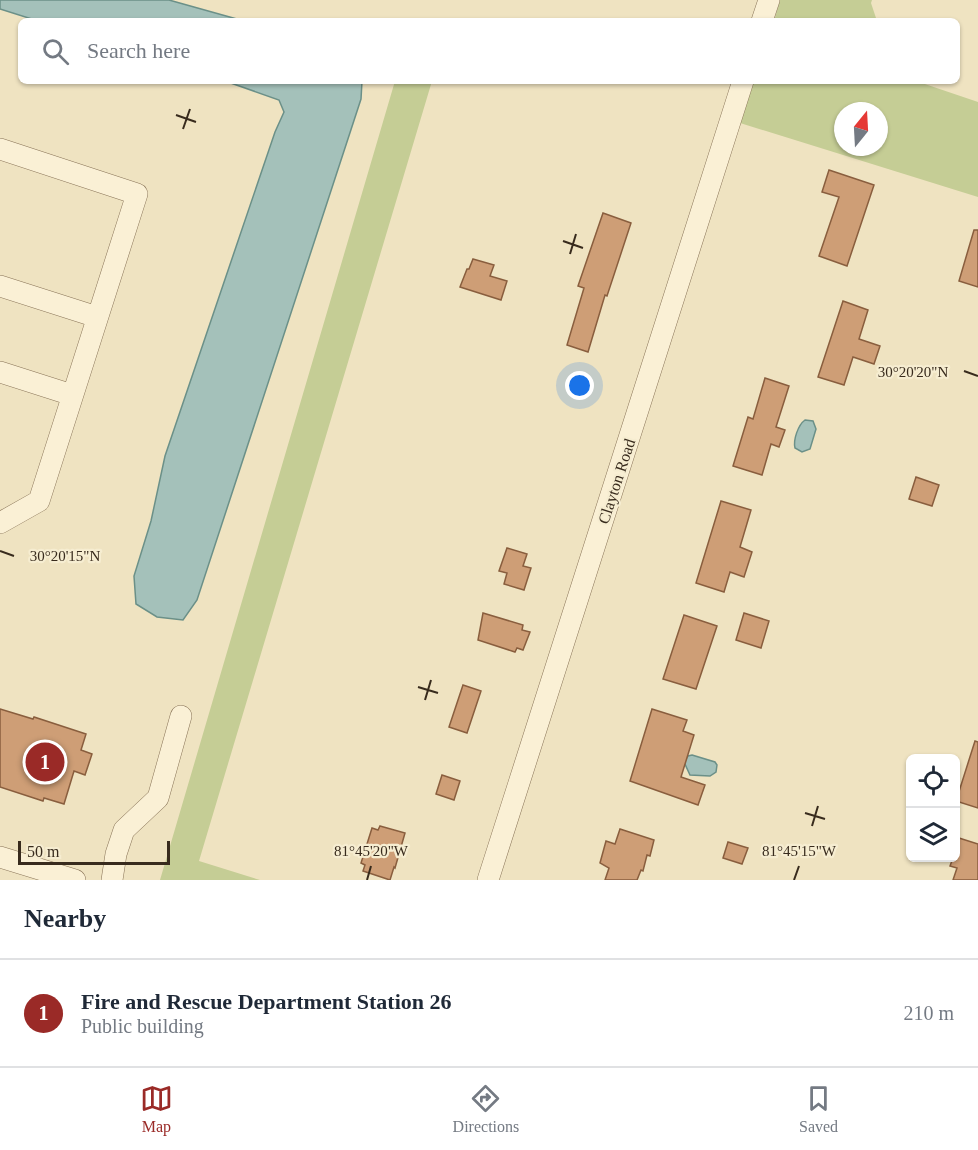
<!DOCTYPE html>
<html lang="en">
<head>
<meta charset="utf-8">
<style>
	body { margin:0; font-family:Georgia,serif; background:#f2f2f3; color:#1f2937 }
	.controls { position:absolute; right:18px; bottom:18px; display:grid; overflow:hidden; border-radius:9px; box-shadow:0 2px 4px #0004 }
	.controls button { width:54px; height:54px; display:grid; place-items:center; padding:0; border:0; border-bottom:2px solid #e0e1e3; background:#fff; color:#1f2937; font:30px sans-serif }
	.compass { position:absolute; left:834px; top:102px; width:54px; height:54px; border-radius:50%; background:#fff; box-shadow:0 2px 4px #0004; rotate:18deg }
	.scale { position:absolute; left:18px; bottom:15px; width:152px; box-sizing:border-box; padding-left:6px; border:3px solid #382b1d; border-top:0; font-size:16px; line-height:21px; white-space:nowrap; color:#382b1d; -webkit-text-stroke:4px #f6edd1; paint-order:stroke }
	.you { position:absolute; left:580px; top:386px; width:21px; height:21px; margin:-15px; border:4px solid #fff; border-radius:50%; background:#1a73e8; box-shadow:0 0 0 9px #1a73e833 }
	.badge { display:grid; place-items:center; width:39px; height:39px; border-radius:50%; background:#9a2a27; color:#fff; font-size:20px; font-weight:700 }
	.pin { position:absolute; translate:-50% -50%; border:3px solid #fff; box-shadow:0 2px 6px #0006 }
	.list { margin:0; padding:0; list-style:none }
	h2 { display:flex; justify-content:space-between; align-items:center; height:78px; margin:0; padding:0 24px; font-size:26px }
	h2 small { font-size:20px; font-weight:400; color:#747a83 }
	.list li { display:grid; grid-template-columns:39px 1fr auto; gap:18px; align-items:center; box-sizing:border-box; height:108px; padding:0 24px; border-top:2px solid #e0e1e3 }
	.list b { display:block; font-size:22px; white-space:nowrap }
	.list p { margin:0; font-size:20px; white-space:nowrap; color:#747a83 }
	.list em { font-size:20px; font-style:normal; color:#747a83 }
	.icon { flex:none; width:33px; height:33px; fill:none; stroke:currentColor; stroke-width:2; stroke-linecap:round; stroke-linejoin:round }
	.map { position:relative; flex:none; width:978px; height:880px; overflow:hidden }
	.search { position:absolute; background:#fff; box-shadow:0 2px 4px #0004; left:18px; right:18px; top:18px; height:66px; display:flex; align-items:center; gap:15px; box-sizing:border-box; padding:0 21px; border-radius:9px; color:#747a83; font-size:22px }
	.sheet { height:186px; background:#fff }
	nav { display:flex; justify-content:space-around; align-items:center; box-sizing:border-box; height:84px; border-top:2px solid #e0e1e3; background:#fff; font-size:16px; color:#747a83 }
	nav a { display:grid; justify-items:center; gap:3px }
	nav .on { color:#9a2a27 }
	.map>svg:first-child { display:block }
	.green { fill:#c5cd95; fill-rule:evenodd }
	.water { fill:#a4c1ba; stroke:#6b9088; stroke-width:1.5 }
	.building { fill:#ce9e76; stroke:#895e3e; stroke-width:1.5 }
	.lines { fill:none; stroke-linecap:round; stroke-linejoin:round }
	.minor-casing { stroke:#897458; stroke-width:22 }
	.minor { stroke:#faf0d5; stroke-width:21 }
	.ticks { fill:none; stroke:#382b1d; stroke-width:2 }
	.labels { text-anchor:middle; stroke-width:4.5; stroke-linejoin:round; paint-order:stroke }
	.street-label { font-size:16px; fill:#382b1d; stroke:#f6edd1 }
	.ticks-label { font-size:15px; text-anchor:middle; fill:#382b1d; stroke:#f6edd1; stroke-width:4.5; stroke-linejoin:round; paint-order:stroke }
</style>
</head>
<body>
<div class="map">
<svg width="978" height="880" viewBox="0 0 978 880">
	<rect width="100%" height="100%" fill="#efe3c1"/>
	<!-- green -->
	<g class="green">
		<polygon points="780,0 872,0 871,3 877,21 774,21"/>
		<polygon points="395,81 432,81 199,861 260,880 160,880"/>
		<path d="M754,81h162l62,21v95l-238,-74zM843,111h36v36h-36z"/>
	</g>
	<!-- water -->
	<g class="water">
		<polygon points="0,0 169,0 244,21 38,21 0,9"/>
		<polygon points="225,81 362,81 361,99 197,600 183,620 157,617 136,604 134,576 151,521 165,456 275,132 284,112 279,100"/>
		<path d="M805,420l8,1 3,8 -6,20 -8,3 -7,-4c-2,-8 3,-23 10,-28z"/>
		<polygon points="692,755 715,762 717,765 716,772 710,776 690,775 684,762 688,756"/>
	</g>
	<!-- building -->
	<g class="building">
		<polygon points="829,170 874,185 847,266 819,256 839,197 822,192"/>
		<polygon points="603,213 631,223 607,296 605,295 588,352 567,345 584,288 578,286"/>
		<polygon points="974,230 978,230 978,287 959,281"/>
		<polygon points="473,259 494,265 490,276 507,281 501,300 460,287 467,269 469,269"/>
		<polygon points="843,301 868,310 859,339 880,346 874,364 853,357 844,385 818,377"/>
		<polygon points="765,378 789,386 776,427 785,430 779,447 771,444 762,475 733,466 748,417 753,419"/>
		<polygon points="916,477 939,485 932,506 909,499"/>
		<polygon points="721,501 751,510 740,547 752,552 744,577 730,572 724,592 696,583"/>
		<polygon points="507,548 527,554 523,566 531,568 524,590 504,584 507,573 499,571"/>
		<polygon points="483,613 523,625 522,630 530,632 523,650 517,648 515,652 478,640"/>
		<polygon points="744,613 769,621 761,648 736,640"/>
		<polygon points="684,615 717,626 696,689 663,679"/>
		<polygon points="463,685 481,691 467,733 449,727"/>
		<polygon points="0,709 33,719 34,717 86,734 81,750 92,754 85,775 74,771 64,804 44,798 43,801 0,787"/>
		<polygon points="652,709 687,720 683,731 694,735 681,777 705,785 698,805 630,781"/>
		<polygon points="975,741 978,742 978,808 956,801"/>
		<polygon points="442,775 460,781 454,800 436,794"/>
		<polygon points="380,826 405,833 395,868 394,867 390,880 363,871 365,865 361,863 372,828 378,830"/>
		<polygon points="620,829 654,840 650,856 647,855 643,871 641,870 637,880 605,880 609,868 600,863 606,841 615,844"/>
		<polygon points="959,838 978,844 978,880 953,880 957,868 950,866 953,858 956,858 956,849"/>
		<polygon points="728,842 748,848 742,864 723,858"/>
	</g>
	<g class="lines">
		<defs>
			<g id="minor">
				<polyline points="762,21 769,0"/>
				<polyline points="0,149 137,194 39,501 0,523"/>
				<polyline points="0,286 97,317"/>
				<polyline points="0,372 72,395"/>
				<polyline points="0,857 75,880"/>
				<polyline points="112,880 116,854 124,830 158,798 181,716"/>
				<polyline points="488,880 743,81"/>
			</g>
		</defs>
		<!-- minor casing -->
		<use href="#minor" class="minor-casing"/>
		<!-- minor -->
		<use href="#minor" class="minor"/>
	</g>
	<!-- ticks -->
	<path class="ticks" d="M176,115l20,7M183,129l7,-20M563,241l20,7M570,254l6,-20M964,371l14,5M0,551l14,5M418,687l20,6M425,700l6,-20M805,813l20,6M812,826l6,-20M367,880l4,-14M794,880l5,-14"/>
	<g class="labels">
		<!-- street labels -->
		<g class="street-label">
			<text transform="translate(616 481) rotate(-72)" y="6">Clayton Road</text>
		</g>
	</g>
	<g class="ticks-label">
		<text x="913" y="377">30°20'20"N</text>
		<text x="65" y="561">30°20'15"N</text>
		<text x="371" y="856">81°45'20"W</text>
		<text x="799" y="856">81°45'15"W</text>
	</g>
</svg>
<div class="controls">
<button><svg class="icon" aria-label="locate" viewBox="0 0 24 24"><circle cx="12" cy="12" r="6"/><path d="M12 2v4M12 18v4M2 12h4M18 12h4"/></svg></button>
<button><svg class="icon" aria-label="layers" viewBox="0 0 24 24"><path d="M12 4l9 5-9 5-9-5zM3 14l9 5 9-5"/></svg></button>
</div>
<svg class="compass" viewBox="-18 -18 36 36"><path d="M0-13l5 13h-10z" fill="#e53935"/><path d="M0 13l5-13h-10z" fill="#747a83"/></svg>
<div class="scale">50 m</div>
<div class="you"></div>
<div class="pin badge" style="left:45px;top:762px">1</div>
<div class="search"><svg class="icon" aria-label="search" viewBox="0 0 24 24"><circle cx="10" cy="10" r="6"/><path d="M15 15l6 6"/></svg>Search here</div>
</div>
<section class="sheet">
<h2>Nearby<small></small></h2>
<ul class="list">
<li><span class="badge">1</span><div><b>Fire and Rescue Department Station 26</b><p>Public building</p></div><em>210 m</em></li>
</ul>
</section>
<nav>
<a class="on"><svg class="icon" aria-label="map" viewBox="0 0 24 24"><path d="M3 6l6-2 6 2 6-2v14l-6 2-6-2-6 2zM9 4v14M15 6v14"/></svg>Map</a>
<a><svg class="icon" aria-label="directions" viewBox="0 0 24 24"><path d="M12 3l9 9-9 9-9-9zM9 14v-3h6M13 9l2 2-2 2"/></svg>Directions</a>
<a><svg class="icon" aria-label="saved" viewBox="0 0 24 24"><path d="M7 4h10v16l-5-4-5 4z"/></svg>Saved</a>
</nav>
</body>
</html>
